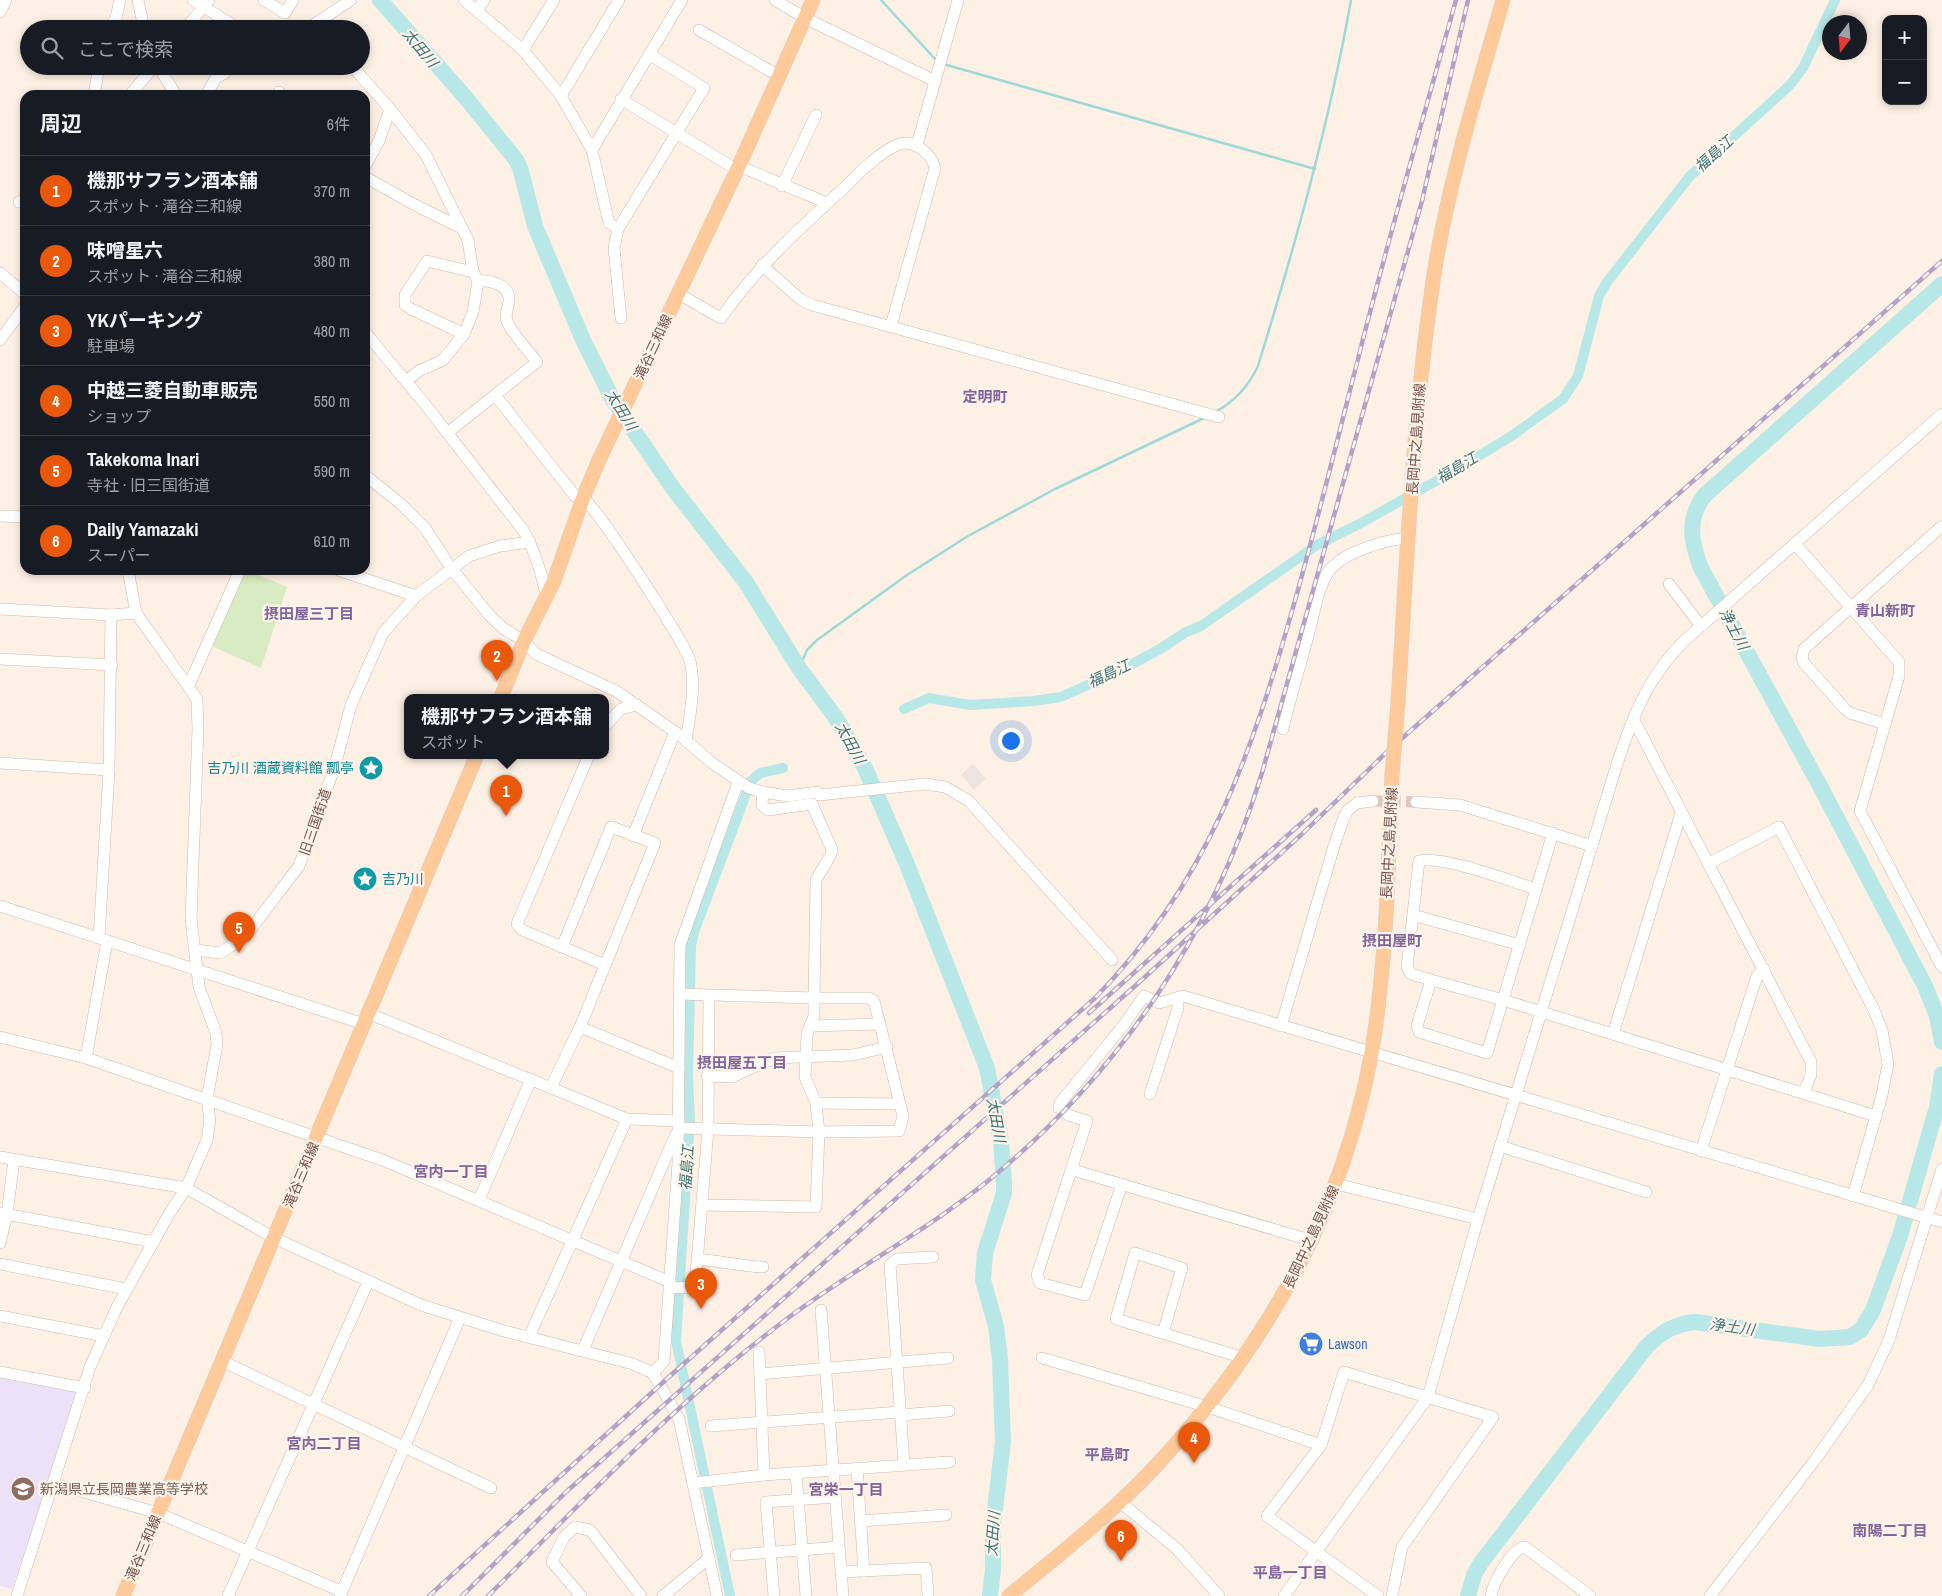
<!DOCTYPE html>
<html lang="ja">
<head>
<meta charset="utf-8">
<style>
	body { margin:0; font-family:"Archivo Narrow","Noto Sans JP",sans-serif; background:#242831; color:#f1f3f6 }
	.controls { position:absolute; right:15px; top:15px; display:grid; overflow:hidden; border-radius:10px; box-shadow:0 2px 8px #0003 }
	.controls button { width:45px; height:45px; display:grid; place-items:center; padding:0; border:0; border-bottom:1px solid #363941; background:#171b24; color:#f1f3f6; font:25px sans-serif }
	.compass { position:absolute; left:1822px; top:15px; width:45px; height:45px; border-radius:50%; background:#171b24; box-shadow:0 2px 8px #0003; rotate:196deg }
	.you { position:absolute; left:1010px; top:740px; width:18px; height:18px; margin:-12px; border:4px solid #fff; border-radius:50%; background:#1a73e8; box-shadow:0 0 0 8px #1a73e833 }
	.badge { display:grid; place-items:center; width:32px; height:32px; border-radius:50%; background:#ea580c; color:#fff; font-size:16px; font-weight:700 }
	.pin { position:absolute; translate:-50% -41px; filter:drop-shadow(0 1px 2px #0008) }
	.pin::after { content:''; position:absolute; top:26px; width:18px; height:15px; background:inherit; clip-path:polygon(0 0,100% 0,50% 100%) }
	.popup { position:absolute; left:404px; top:694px; width:205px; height:65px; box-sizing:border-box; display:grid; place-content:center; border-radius:10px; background:#171b24; filter:drop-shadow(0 1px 4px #0005); font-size:16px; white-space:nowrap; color:#9ea1a6 }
	.popup b { font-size:19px; color:#f1f3f6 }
	.popup::after { content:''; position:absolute; left:50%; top:100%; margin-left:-10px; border:10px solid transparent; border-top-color:#171b24 }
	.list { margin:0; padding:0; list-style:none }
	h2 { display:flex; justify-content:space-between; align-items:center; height:65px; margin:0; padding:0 20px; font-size:21px }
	h2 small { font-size:16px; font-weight:400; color:#9ea1a6 }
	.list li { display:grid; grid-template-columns:32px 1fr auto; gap:15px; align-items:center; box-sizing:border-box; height:70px; padding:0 20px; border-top:1px solid #363941 }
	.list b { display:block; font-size:19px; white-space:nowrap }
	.list p { margin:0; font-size:16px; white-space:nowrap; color:#9ea1a6 }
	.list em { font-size:16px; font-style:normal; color:#9ea1a6 }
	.icon { flex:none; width:28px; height:28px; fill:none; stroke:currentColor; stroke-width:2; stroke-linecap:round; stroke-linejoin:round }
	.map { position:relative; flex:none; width:1942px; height:1596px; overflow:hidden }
	.search { position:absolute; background:#171b24; box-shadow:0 2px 8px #0003; left:20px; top:20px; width:350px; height:55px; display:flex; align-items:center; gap:12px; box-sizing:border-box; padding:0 18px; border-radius:28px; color:#9ea1a6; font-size:19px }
	.panel { position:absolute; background:#171b24; box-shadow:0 2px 8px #0003; left:20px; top:90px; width:350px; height:485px; border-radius:15px }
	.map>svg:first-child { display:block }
	.industrial { fill:#ede3df }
	.education { fill:#ede1f9 }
	.green { fill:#d9ebc2 }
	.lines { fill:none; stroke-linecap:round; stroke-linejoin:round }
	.stream { stroke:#9dd9da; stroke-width:2.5 }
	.canal { stroke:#b8e7e8; stroke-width:10 }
	.river { stroke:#b8e7e8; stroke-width:16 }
	.minor-tunnel { stroke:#dcc8bd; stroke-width:11; stroke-dasharray:11 5.5; stroke-linecap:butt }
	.minor-casing { stroke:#d1b8ac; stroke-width:12 }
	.major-casing { stroke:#d9cfcc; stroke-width:15 }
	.minor { stroke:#fff; stroke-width:11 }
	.major { stroke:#feca9a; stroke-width:14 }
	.rail-casing { stroke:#b1a2c7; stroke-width:4.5 }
	.rail { stroke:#fff4eb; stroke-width:2.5; stroke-dasharray:8; stroke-linecap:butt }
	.major-bridge-casing { stroke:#d9cfcc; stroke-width:15; stroke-linecap:butt }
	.major-bridge { stroke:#feca9a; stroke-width:14 }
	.labels { text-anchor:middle; stroke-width:4.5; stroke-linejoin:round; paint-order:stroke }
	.street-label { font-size:14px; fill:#775248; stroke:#fff4eb }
	.culture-label { font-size:14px; fill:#0d838f; stroke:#fff4eb; text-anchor:end }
	.shop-label { font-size:14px; fill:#366cbe; stroke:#fff4eb; text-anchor:start }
	.education-label { font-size:14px; fill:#785e54; stroke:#fff4eb; text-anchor:start }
	.water-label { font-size:15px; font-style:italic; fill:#397476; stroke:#fff4eb }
	.neighbourhood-label { font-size:15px; font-weight:bold; fill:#80649b; stroke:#fff4eb }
</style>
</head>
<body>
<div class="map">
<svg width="1942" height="1596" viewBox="0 0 1942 1596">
	<rect width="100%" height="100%" fill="#fdf0e4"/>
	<!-- industrial -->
	<polygon class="industrial" points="973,764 986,779 974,790 961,775"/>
	<!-- education -->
	<polygon class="education" points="0,1378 80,1392 12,1589 0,1586"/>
	<!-- green -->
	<polygon class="green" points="247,570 287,587 261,668 209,645"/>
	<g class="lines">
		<!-- stream -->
		<g class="stream">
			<polyline points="881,0 936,60"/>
			<polyline points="943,64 1315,169"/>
			<path d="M1215,412c19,-10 34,-27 43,-46 37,-120 71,-242 93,-366"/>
			<polyline points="799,668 807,650 817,640 907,575 968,536 1055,489 1206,417"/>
		</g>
		<!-- canal -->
		<g class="canal">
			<polyline points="904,709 929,698 970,705 1034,701 1061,697 1123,669 1160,649 1186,632 1201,626 1317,545 1361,523 1447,475 1510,437 1563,399 1578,376 1599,296 1607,282 1690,176 1789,86 1803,68 1835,0"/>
			<polyline points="730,1596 676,1341 690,1121 688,1076 691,946 694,932 751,781 760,773 783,768"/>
		</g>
		<!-- river -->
		<g class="river">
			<polyline points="380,0 466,98 517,161 521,171 535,226 583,340 613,400 672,487 745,581 799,668 836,718 865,768 906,862 987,1068 1001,1141 1004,1182 1004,1193 985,1253 983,1280 996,1326 1000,1359 1003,1442 993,1526 993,1569 990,1596"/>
			<path d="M1942,284l-237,211c-19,24 -14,47 -4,73l119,218 105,200 12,30 5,26"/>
			<path d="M1468,1596l6,-21 6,-11 167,-218c15,-14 27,-22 48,-24l125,17 30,-2 11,-7 12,-20 27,-74 37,-129 5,-33"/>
		</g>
		<!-- minor-tunnel -->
		<polyline class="minor-tunnel" points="1373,801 1416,802"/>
		<defs>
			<g id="minor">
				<polyline points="138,0 144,29"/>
				<polyline points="193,0 239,29"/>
				<polyline points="264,0 285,13 293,0"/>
				<polyline points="464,0 523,50 561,96 592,150 682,0"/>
				<polyline points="775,0 805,18 935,81"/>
				<polyline points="477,11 484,0"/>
				<polyline points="0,12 6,0"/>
				<polyline points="110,29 116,18 120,0"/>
				<polyline points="185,29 209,0"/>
				<polyline points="307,29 351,0"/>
				<polyline points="699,30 779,76"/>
				<polyline points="523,50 554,0"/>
				<polyline points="158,66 176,95"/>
				<polyline points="352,66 390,109"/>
				<polyline points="94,95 99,66"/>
				<polyline points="130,95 154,66"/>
				<polyline points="206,95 216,78 225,73"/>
				<polyline points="278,95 279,92"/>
				<polyline points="561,96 619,0"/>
				<polyline points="621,99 737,170"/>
				<polyline points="917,145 958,0"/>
				<polyline points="592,150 609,223 618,229 704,88 649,54"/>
				<polyline points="365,166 379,141 390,109 426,155 462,228"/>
				<polyline points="739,166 827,203"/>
				<polyline points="365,177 415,205 462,228 468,240 473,272 478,281 473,312 464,334"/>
				<polyline points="782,186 816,115"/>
				<polyline points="19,202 25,200"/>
				<polyline points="618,229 614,248 621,318"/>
				<polyline points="762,265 800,299 812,305 1219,417"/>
				<polyline points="0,273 25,294"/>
				<path d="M478,281c11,-1 30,3 31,17 1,8 -5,14 -2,23 4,12 22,30 30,41l-42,33"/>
				<path d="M679,294l42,24c35,-50 78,-89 123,-130 15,-15 33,-34 53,-43 16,-7 34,8 38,23l-44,158"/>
				<path d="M365,332l59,71 99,127c12,20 19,45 24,69"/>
				<polyline points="0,340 25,306"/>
				<polyline points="406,381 419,371 443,360 464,334 411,309 405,305 405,295 427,261 473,272"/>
				<path d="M447,433l48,-38 80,101c2,0 5,0 7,1 13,7 103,146 108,164 6,25 0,54 -4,80"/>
				<polyline points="365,475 401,504 425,528 451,568 490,616 504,629 524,641 536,654 616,691 681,736 712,763 749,788 763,792 788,796 817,792 819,795 925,784 945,787 969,801 1112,960"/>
				<polyline points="0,516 25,517"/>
				<polyline points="1795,544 1899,662 1899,676 1860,811 1942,967"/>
				<polyline points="338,570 416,596"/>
				<polyline points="1669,584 1701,626"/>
				<polyline points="0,609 111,615 136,613"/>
				<polyline points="0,659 112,665"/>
				<polyline points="189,685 240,570"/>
				<polyline points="1634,720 1811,1062 1811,1075 1804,1092"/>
				<polyline points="1885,724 1850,713 1845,709 1804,663 1802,657 1804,649 1942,526"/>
				<polyline points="605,726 621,709 637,705"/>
				<path d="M1283,729c7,-31 17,-62 25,-93 6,-20 9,-48 21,-65 14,-19 58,-32 80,-33"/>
				<polyline points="589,755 517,924 522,930 605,965"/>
				<polyline points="0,763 109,770"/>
				<polyline points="1416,802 1460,805 1592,846"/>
				<polyline points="633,836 675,732"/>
				<polyline points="1708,864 1779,827 1874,1010 1882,1030 1888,1064 1882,1095 1853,1196"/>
				<path d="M1536,889c-26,-8 -94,-34 -117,-28l-12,106 4,7 20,6 -14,46 2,6 68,21 66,-220"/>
				<polyline points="0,906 364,1024"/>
				<polyline points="1413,915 1520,945"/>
				<polyline points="99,938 109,770 111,615"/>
				<polyline points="196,950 220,953 245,937 299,866 335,766 351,705 383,633 416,596 469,556 500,546 530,542"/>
				<polyline points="1431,980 1503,1000 1876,1116"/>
				<path d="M680,994l134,4 2,-118c4,-8 16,-24 16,-30l-20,-46 -44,6 -6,-5 1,-13"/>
				<polyline points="370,1014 627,1119 678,1121"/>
				<polyline points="811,1026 880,1024"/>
				<polyline points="1281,1026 1334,846 1344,817 1348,810 1357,803 1373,801"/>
				<polyline points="580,1027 679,1068"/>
				<polyline points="1613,1034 1681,813"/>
				<polyline points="0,1037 86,1058 385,1161 670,1282"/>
				<polyline points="86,1058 107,941"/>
				<polyline points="707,1076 732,1077 774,1058 853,1055 887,1047"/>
				<polyline points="551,1087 580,1027 655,843 611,827 562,947"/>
				<polyline points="1150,1094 1178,1008 1178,998"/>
				<polyline points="816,1103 900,1104"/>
				<polyline points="679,1128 819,1132 899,1131 903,1116 900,1104 874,1001 869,998 814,998 814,1016 807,1034 805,1077 816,1103 819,1132 816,1207 703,1205"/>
				<polyline points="1500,1146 1646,1192"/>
				<polyline points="1701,1151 1757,976 1764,969"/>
				<polyline points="0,1157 186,1188 274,1238 421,1305 504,1331 633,1364 653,1373 679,1419 717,1596"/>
				<polyline points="1073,1170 1313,1241"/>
				<polyline points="1122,1184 1085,1295 1040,1283 1037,1275 1087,1121 1068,1115 1059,1108 1060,1103 1123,1026 1144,996 1159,1003 1183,996 1942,1222"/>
				<polyline points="1336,1184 1478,1219"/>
				<polyline points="479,1200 531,1079"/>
				<polyline points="0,1213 154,1242"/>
				<polyline points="0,1243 7,1214 14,1160"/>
				<path d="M697,1259c23,2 44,7 66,8"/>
				<polyline points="0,1264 126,1289"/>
				<polyline points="669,1288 695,1287 708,1129 709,996"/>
				<polyline points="821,1310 843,1596"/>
				<polyline points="0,1316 104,1336"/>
				<polyline points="1163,1333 1182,1268 1135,1253 1116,1319 1244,1358"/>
				<polyline points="529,1337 627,1119"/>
				<polyline points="583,1350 676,1134"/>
				<polyline points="759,1352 764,1475"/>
				<polyline points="1042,1358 1208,1407 1321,1445"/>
				<polyline points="222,1361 491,1488"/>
				<polyline points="0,1372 85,1388"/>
				<polyline points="653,1373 664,1361 678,1163 680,945 738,782"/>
				<polyline points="760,1374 948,1358"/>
				<polyline points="900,1415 949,1411"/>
				<polyline points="711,1426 900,1412"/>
				<polyline points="904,1464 890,1265 897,1259 933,1257"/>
				<polyline points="857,1469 864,1571"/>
				<polyline points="796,1473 806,1596"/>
				<polyline points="693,1483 764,1475 950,1462"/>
				<polyline points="55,1484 158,1513 341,1591"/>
				<polyline points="1120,1502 1177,1549 1219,1596"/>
				<polyline points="861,1521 946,1515"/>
				<polyline points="736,1555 839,1547"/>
				<polyline points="841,1572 926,1568 928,1596"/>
				<polyline points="17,1596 90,1367 117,1307 169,1214 186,1188 207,1140 210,1120 207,1099 217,1044 216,1033 199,987 191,919 198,729 197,699 136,613 128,570"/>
				<polyline points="228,1596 368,1282"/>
				<polyline points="340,1596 460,1318"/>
				<polyline points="581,1596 552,1562 564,1537 575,1527 590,1530 641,1596"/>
				<polyline points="663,1596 709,1558"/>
				<polyline points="774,1596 766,1502 835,1497"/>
				<path d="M1284,1596l144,-199 50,-178 139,-455c16,-48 30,-86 67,-123l258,-227"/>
				<polyline points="1378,1596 1267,1516 1321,1445 1344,1372 1493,1417 1402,1547 1392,1596"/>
				<path d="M1491,1596c2,-13 21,-48 34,-49l65,49"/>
				<polyline points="1710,1596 1815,1460 1868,1385 1889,1340 1942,1169"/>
			</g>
			<g id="major">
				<polyline points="501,697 524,641 554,581 583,498 599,460 737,170 813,0"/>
				<path d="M1398,702c9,-145 15,-291 37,-434 15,-91 43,-180 68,-268"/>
				<polyline points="123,1596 477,755"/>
				<path d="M1009,1596c50,-41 102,-82 146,-129 109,-118 189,-257 217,-417 15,-91 16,-183 20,-275"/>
			</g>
		</defs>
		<!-- minor casing -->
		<use href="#minor" class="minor-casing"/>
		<!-- major casing -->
		<use href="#major" class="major-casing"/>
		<!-- minor -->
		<use href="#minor" class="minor"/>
		<!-- major -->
		<use href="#major" class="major"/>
		<defs>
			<g id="rail">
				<polyline points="1089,1013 1316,810"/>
				<path d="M429,1596l241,-220 425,-378c113,-116 156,-242 199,-394 23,-81 43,-163 64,-245 30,-120 65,-240 98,-359"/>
				<polyline points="462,1596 566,1492 1135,986 1301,835 1391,748 1942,261"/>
				<path d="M488,1596c95,-95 188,-194 296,-275 66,-50 141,-89 205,-141 130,-106 224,-247 273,-407l160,-572 46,-201"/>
			</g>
		</defs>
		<!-- rail casing -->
		<use href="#rail" class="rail-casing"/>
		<!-- rail -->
		<use href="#rail" class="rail"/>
		<defs>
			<polyline id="major-bridge" points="1392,775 1398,702"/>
		</defs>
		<!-- major-bridge casing -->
		<use href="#major-bridge" class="major-bridge-casing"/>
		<!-- major-bridge -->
		<use href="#major-bridge" class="major-bridge"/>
	</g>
	<!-- icons -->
	<defs>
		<symbol id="sight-disc" viewBox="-11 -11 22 22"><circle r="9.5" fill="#0f9aa8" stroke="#fff4eb"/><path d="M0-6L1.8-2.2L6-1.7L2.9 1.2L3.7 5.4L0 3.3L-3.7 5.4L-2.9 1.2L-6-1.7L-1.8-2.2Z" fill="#fff"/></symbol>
		<symbol id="supermarket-disc" viewBox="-11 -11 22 22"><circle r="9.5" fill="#3f7fe0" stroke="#fff4eb"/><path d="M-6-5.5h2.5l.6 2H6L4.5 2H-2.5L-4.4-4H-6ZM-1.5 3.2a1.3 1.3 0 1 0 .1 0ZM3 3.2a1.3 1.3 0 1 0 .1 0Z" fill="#fff"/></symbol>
		<symbol id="school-disc" viewBox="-11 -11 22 22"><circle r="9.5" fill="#8d6e63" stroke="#fff4eb"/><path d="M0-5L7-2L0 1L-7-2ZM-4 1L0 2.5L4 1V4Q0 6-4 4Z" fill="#fff"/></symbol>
	</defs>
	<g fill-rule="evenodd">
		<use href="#sight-disc" x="357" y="754" width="28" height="28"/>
		<use href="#sight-disc" x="351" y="865" width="28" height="28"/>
		<use href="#supermarket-disc" x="1297" y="1330" width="28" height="28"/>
		<use href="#school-disc" x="9" y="1475" width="28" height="28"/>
	</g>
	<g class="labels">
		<!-- street labels -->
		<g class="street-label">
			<text transform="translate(653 347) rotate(-65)" y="5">滝谷三和線</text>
			<text transform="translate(1416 439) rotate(-86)" y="5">長岡中之島見附線</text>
			<text transform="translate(315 822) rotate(-71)" y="5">旧三国街道</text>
			<text transform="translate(1389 843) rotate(-87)" y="5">長岡中之島見附線</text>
			<text transform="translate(301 1175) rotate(-67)" y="5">滝谷三和線</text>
			<text transform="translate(1311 1237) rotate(-65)" y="5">長岡中之島見附線</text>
			<text transform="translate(143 1548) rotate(-67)" y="5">滝谷三和線</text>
		</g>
		<!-- culture labels -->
		<g class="culture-label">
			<text x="354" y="773">吉乃川 酒蔵資料館 瓢亭</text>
			<text x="382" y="884" text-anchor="start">吉乃川</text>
		</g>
		<!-- shop labels -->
		<g class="shop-label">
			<text x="1328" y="1349">Lawson</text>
		</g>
		<!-- education labels -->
		<g class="education-label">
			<text x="40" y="1494">新潟県立長岡農業高等学校</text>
		</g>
		<!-- water labels -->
		<g class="water-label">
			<text transform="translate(420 48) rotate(50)" y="5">太田川</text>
			<text transform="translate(1714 154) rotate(-42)" y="5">福島江</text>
			<text transform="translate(621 410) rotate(58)" y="5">太田川</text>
			<text transform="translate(1457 468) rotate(-31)" y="5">福島江</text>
			<text transform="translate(1734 629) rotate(62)" y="5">浄土川</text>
			<text transform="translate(1109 674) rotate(-25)" y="5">福島江</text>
			<text transform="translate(850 743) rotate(61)" y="5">太田川</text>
			<text transform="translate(996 1120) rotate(80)" y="5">太田川</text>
			<text transform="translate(687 1168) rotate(-86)" y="5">福島江</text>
			<text transform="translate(1732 1327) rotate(8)" y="5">浄土川</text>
			<text transform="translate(993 1534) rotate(-86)" y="5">太田川</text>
		</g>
		<!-- neighbourhood labels -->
		<g class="neighbourhood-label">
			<text x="985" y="402">定明町</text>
			<text x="1885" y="616">青山新町</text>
			<text x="309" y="619">摂田屋三丁目</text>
			<text x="1392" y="946">摂田屋町</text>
			<text x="742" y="1068">摂田屋五丁目</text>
			<text x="451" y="1177">宮内一丁目</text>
			<text x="324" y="1449">宮内二丁目</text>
			<text x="1107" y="1460">平島町</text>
			<text x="846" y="1495">宮栄一丁目</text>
			<text x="1890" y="1536">南陽二丁目</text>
			<text x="1290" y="1578">平島一丁目</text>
		</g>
	</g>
</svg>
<div class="controls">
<button>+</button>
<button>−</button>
</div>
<svg class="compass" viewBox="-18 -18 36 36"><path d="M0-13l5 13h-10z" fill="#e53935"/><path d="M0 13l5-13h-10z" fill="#9ea1a6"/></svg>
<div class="you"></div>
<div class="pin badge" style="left:506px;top:816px">1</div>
<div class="popup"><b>機那サフラン酒本舗</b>スポット</div>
<div class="pin badge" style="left:497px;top:681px">2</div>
<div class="pin badge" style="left:701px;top:1309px">3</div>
<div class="pin badge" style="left:1194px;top:1463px">4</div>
<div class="pin badge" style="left:239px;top:953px">5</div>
<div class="pin badge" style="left:1121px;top:1561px">6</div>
<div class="search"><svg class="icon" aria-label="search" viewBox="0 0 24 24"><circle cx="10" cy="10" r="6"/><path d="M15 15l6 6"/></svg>ここで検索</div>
<section class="panel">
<h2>周辺<small>6件</small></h2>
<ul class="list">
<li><span class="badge">1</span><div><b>機那サフラン酒本舗</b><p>スポット · 滝谷三和線</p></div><em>370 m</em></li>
<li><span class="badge">2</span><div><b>味噌星六</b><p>スポット · 滝谷三和線</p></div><em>380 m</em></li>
<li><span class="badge">3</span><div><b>YKパーキング</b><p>駐車場</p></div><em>480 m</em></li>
<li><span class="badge">4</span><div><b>中越三菱自動車販売</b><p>ショップ</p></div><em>550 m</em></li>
<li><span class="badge">5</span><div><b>Takekoma Inari</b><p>寺社 · 旧三国街道</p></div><em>590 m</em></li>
<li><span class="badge">6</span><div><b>Daily Yamazaki</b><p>スーパー</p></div><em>610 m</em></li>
</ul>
</section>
</div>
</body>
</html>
